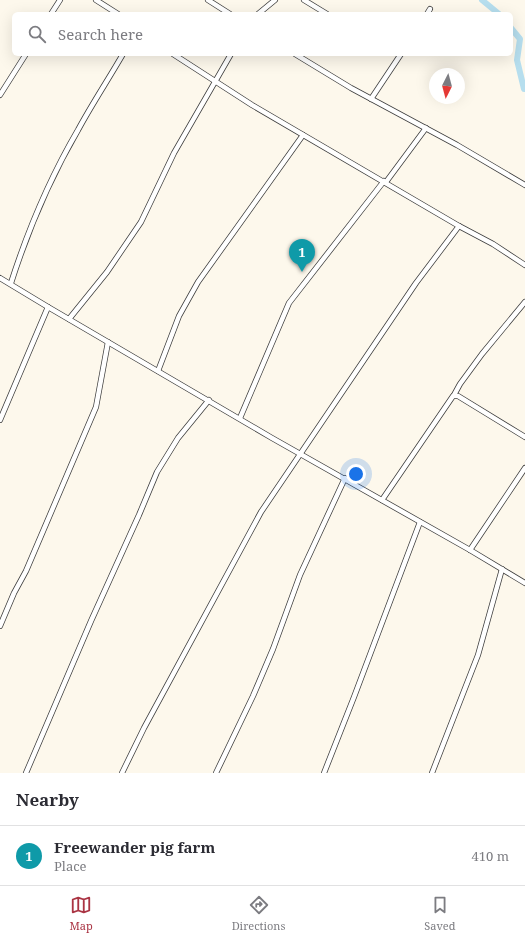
<!DOCTYPE html>
<html lang="en">
<head>
<meta charset="utf-8">
<style>
	body { margin:0; font-family:"Noto Serif",serif; background:#f2f2f3; color:#2b2b33 }
	.compass { position:absolute; left:429px; top:68px; width:36px; height:36px; border-radius:50%; background:#fff; box-shadow:0 4px 16px #0002; rotate:186deg }
	.you { position:absolute; left:356px; top:474px; width:14px; height:14px; margin:-10px; border:3px solid #fff; border-radius:50%; background:#1a73e8; box-shadow:0 0 0 6px #1a73e833 }
	.badge { display:grid; place-items:center; width:26px; height:26px; border-radius:50%; background:#aa3443; color:#fff; font-size:13px; font-weight:700 }
	.pin { position:absolute; translate:-50% -33px; filter:drop-shadow(0 1px 2px #0008) }
	.pin::after { content:''; position:absolute; top:21px; width:14px; height:12px; background:inherit; clip-path:polygon(0 0,100% 0,50% 100%) }
	.list { margin:0; padding:0; list-style:none }
	h2 { display:flex; justify-content:space-between; align-items:center; height:52px; margin:0; padding:0 16px; font-size:17px }
	h2 small { font-size:13px; font-weight:400; color:#7c7c81 }
	.list li { display:grid; grid-template-columns:26px 1fr auto; gap:12px; align-items:center; box-sizing:border-box; height:60px; padding:0 16px; border-top:1px solid #e1e1e2 }
	.list b { display:block; font-size:15px; white-space:nowrap }
	.list p { margin:0; font-size:13px; white-space:nowrap; color:#7c7c81 }
	.list em { font-size:13px; font-style:normal; color:#7c7c81 }
	.icon { flex:none; width:22px; height:22px; fill:none; stroke:currentColor; stroke-width:2; stroke-linecap:round; stroke-linejoin:round }
	.map { position:relative; flex:none; width:525px; height:773px; overflow:hidden }
	.search { position:absolute; background:#fff; box-shadow:0 4px 16px #0002; left:12px; right:12px; top:12px; height:44px; display:flex; align-items:center; gap:10px; box-sizing:border-box; padding:0 14px; border-radius:6px; color:#7c7c81; font-size:15px }
	.sheet { height:112px; background:#fff }
	nav { display:flex; justify-content:space-around; align-items:center; box-sizing:border-box; height:56px; border-top:1px solid #e1e1e2; background:#fff; font-size:11px; color:#7c7c81 }
	nav a { display:grid; justify-items:center; gap:2px }
	nav .on { color:#aa3443 }
	.map>svg:first-child { display:block }
	.lines { fill:none; stroke-linecap:round; stroke-linejoin:round }
	.river { stroke:#b6deee; stroke-width:6 }
	.minor-casing { stroke:#3e3e3e; stroke-width:6 }
	.minor { stroke:#fff; stroke-width:4.5 }
</style>
</head>
<body>
<div class="map">
<svg width="525" height="773" viewBox="0 0 525 773">
	<rect width="100%" height="100%" fill="#fdf8ec"/>
	<g class="lines">
		<!-- river -->
		<g class="river">
			<polyline points="482,0 499,14"/>
			<polyline points="511,28 520,39 517,60 524,89 525,89"/>
		</g>
		<defs>
			<g id="minor">
				<polyline points="96,0 118,14"/>
				<polyline points="208,0 230,14"/>
				<polyline points="304,0 327,14"/>
				<polyline points="51,14 60,0"/>
				<polyline points="258,14 275,0"/>
				<polyline points="427,14 430,9"/>
				<polyline points="295,54 351,88 457,145 525,185"/>
				<polyline points="0,95 26,54"/>
				<polyline points="371,99 401,54"/>
				<polyline points="386,182 426,128"/>
				<polyline points="459,226 493,244 525,265"/>
				<polyline points="0,278 48,307 272,438 470,550 525,583"/>
				<path d="M11,283c17,-53 39,-105 67,-153 14,-26 30,-50 45,-76"/>
				<polyline points="69,319 107,272 141,222 174,153 231,54"/>
				<polyline points="158,371 179,316 198,282 303,135"/>
				<polyline points="454,395 460,384 482,354 525,302"/>
				<polyline points="240,418 289,303 384,181"/>
				<polyline points="0,420 48,307"/>
				<polyline points="382,500 453,396 458,396 525,437"/>
				<polyline points="470,550 525,468"/>
				<polyline points="0,626 14,593 26,571 96,407 108,342"/>
				<polyline points="26,773 91,621 139,515 157,472 178,438 209,400"/>
				<polyline points="122,773 144,728 261,512 416,283 459,226 252,105 173,54"/>
				<polyline points="216,773 253,696 273,649 300,575 345,478"/>
				<polyline points="324,773 354,697 420,522"/>
				<polyline points="432,773 478,655 502,569"/>
			</g>
		</defs>
		<!-- minor casing -->
		<use href="#minor" class="minor-casing"/>
		<!-- minor -->
		<use href="#minor" class="minor"/>
	</g>
</svg>
<svg class="compass" viewBox="-18 -18 36 36"><path d="M0-13l5 13h-10z" fill="#e53935"/><path d="M0 13l5-13h-10z" fill="#7c7c81"/></svg>
<div class="you"></div>
<div class="pin badge" style="left:302px;top:272px;background:#0f9aa8">1</div>
<div class="search"><svg class="icon" aria-label="search" viewBox="0 0 24 24"><circle cx="10" cy="10" r="6"/><path d="M15 15l6 6"/></svg>Search here</div>
</div>
<section class="sheet">
<h2>Nearby<small></small></h2>
<ul class="list">
<li><span class="badge" style="background:#0f9aa8">1</span><div><b>Freewander pig farm</b><p>Place</p></div><em>410 m</em></li>
</ul>
</section>
<nav>
<a class="on"><svg class="icon" aria-label="map" viewBox="0 0 24 24"><path d="M3 6l6-2 6 2 6-2v14l-6 2-6-2-6 2zM9 4v14M15 6v14"/></svg>Map</a>
<a><svg class="icon" aria-label="directions" viewBox="0 0 24 24"><path d="M12 3l9 9-9 9-9-9zM9 14v-3h6M13 9l2 2-2 2"/></svg>Directions</a>
<a><svg class="icon" aria-label="saved" viewBox="0 0 24 24"><path d="M7 4h10v16l-5-4-5 4z"/></svg>Saved</a>
</nav>
</body>
</html>
